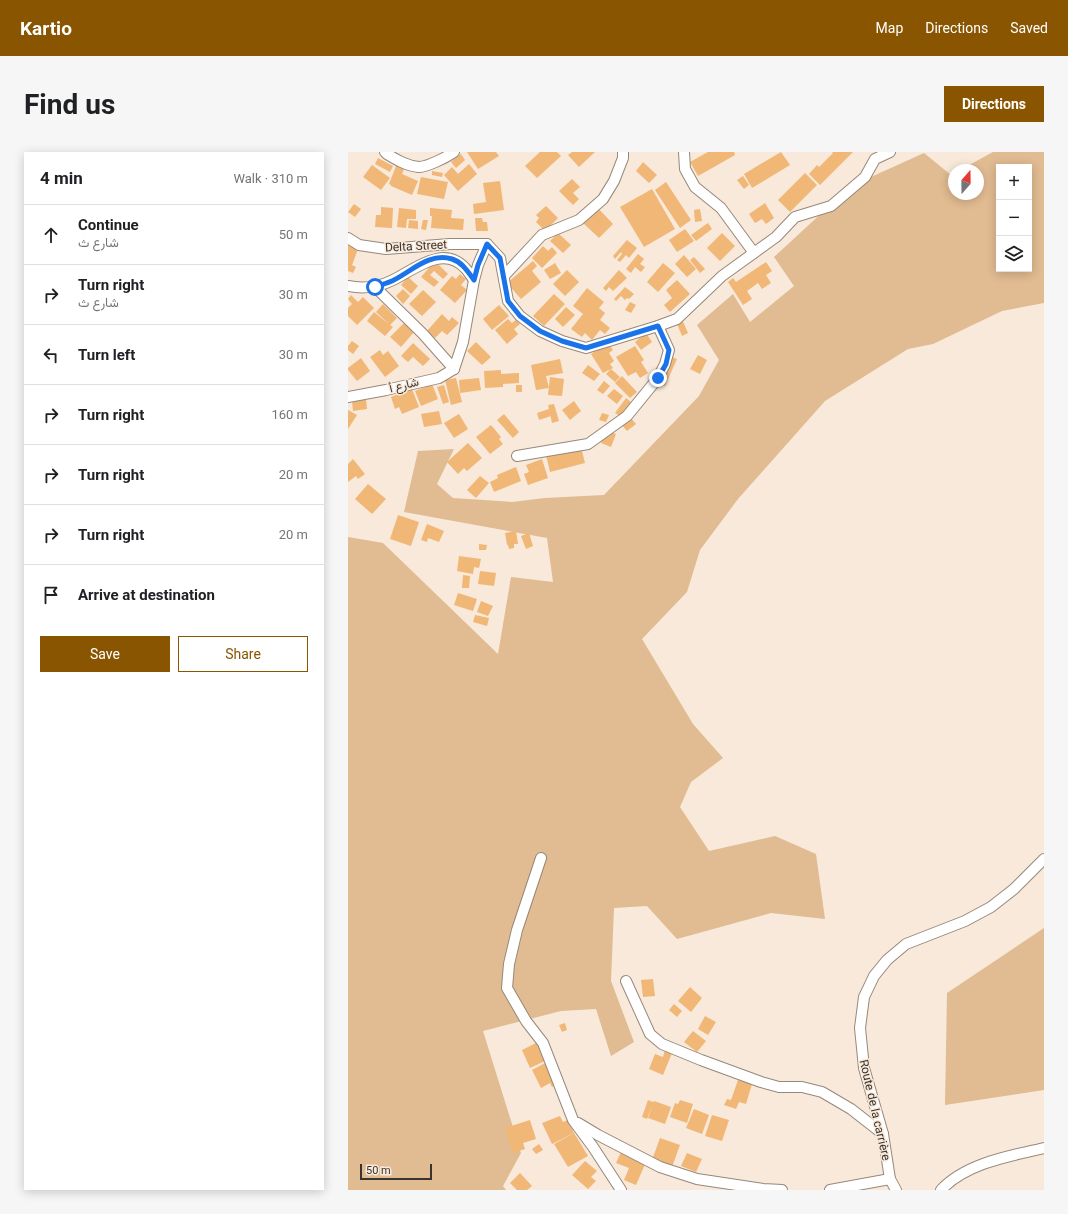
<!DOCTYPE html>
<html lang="en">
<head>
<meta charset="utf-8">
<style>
	body { margin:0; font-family:Roboto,Vazirmatn,sans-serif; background:#f6f6f6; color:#202124 }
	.controls { position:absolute; right:12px; top:12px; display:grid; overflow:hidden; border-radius:0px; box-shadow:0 2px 10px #0003 }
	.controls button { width:36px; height:36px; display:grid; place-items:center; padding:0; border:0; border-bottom:1px solid #e0e0e0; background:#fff; color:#202124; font:20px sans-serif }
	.compass { position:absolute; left:600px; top:12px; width:36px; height:36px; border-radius:50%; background:#fff; box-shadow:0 2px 10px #0003; rotate:20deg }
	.scale { position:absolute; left:12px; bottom:10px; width:72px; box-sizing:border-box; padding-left:4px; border:2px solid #3a342e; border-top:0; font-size:11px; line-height:14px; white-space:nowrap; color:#3a342e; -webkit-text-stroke:3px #f8e9da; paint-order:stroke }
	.stop { position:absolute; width:12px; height:12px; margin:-9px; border:3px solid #1a73e8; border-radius:50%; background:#fff }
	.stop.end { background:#1a73e8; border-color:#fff; box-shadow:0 1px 4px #0008 }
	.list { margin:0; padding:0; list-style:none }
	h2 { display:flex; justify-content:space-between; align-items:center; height:52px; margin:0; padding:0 16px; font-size:17px }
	h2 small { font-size:13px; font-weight:400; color:#757577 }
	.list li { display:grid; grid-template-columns:26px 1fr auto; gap:12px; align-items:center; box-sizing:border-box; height:60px; padding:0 16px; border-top:1px solid #e0e0e0 }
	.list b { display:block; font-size:15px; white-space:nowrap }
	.list p { margin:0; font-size:13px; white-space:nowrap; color:#757577 }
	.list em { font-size:13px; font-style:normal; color:#757577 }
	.actions { display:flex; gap:8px; padding:12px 16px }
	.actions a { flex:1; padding:9px 0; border:1px solid #895501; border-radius:0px; text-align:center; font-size:14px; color:#895501 }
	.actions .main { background:#895501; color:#fff }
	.icon { flex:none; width:22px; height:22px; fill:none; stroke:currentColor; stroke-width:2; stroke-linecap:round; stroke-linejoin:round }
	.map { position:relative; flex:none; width:696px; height:1038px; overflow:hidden; border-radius:0px }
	header { display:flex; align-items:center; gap:24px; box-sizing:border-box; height:56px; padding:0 20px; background:#895501; color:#fff }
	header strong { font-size:19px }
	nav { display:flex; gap:22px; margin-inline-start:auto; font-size:14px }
	.intro { display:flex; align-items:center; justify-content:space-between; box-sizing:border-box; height:96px; padding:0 24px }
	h1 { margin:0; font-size:28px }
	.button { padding:10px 18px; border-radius:0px; background:#895501; color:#fff; font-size:14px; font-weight:700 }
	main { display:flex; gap:24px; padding:0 24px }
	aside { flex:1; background:#fff; border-radius:0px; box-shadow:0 2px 10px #0003 }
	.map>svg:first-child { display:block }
	.green { fill:#e1bb91; fill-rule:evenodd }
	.building { fill:#f0b777 }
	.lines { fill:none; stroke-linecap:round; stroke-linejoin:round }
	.minor-casing { stroke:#96887a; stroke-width:12 }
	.minor { stroke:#fff; stroke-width:10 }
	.route { stroke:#1a73e8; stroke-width:5 }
	.labels { text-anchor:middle; stroke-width:3; stroke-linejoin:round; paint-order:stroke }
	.street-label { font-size:12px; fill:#3a342e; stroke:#f8e9da }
</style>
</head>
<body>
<header>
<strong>Kartio</strong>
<nav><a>Map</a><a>Directions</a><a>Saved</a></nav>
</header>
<div class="intro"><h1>Find us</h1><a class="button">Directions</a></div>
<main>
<aside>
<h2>4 min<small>Walk · 310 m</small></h2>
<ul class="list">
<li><svg class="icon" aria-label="ahead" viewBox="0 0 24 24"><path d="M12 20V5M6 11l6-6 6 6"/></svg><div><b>Continue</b><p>شارع ث</p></div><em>50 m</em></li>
<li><svg class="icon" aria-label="right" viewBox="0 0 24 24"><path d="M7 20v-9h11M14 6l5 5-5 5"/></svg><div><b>Turn right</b><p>شارع ث</p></div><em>30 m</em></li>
<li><svg class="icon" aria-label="left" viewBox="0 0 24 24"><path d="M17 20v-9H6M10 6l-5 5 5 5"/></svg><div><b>Turn left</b></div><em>30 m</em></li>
<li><svg class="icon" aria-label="right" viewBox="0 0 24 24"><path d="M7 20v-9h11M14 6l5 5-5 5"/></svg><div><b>Turn right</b></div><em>160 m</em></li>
<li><svg class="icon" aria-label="right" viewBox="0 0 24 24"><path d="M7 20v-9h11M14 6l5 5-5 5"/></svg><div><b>Turn right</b></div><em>20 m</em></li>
<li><svg class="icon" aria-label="right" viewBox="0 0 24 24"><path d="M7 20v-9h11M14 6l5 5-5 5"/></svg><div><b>Turn right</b></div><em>20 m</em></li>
<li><svg class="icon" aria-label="arrive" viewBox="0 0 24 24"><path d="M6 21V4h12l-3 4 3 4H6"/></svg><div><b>Arrive at destination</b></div></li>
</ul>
<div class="actions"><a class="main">Save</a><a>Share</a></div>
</aside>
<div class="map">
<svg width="696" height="1038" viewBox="0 0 696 1038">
	<rect width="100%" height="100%" fill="#f8e9da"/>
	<!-- green -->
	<g class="green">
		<path d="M645,0h51v151l-42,8 -69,33 -25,5 -83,52 -87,98 -38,51 -13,42 -45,47 51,85 30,34 -32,24 -11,25 29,44 66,-15 41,18 9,65 -54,-6 -94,26 -30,-33 -33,2 -3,73 23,61 -23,14 -15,-47 -35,2 -78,20 38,122 -18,33 3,4h-158v-653l35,6 115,111 13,-77 42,5 -6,-44 -143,-26 14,-61 36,-2 -17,35 16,14 59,4 33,-4 59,-3 95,-99 20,-36 -22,-35 36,-31 17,28 44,-36 -20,-29 77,-71 73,-33 27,22 3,-2v21h24v-24h-18zM651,15h30v102h-30z"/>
		<polygon points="696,776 696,938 597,953 599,841"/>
	</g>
	<!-- building -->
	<g class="building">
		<polygon points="119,0 148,0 151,4 130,17"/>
		<polygon points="192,0 209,0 213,4 189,26 177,14"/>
		<polygon points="224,0 247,0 231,15 220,3"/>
		<polygon points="360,0 386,0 387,3 350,24 342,10"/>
		<polygon points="433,0 442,13 404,36 396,22"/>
		<polygon points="484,0 505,0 472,33 461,22 469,13 471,15 485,1"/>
		<polygon points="113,2 117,8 108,16 103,10"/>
		<polygon points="30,6 45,14 42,20 27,12"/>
		<polygon points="295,10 309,23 301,31 288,19"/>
		<polygon points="121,12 129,22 110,39 96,23 104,15 110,22"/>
		<polygon points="24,13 42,26 33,38 15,25"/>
		<polygon points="48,14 56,17 54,22 70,29 64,43 43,34 43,33 41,32"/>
		<polygon points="84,19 95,21 94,25 84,23"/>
		<polygon points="457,21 469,33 442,60 430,48"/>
		<polygon points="395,24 401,33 396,37 389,28"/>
		<polygon points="73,25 100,30 96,47 69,42"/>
		<polygon points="224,27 232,35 225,41 231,47 225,53 211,39"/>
		<polygon points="152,29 156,58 126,62 125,52 138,50 135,31"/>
		<polygon points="318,30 343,68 332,76 307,38"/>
		<polygon points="304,37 327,77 296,95 272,55"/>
		<polygon points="417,51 426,66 418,72 414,67 407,71 401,62"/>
		<polygon points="6,52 13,57 7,65 0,60"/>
		<polygon points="198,54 210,66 197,79 188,70 191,66 188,63"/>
		<polygon points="33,55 45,56 44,76 27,75 28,63 33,63"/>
		<polygon points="249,55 265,72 251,86 234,70"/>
		<polygon points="51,56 68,58 68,67 59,67 58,76 49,75"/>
		<polygon points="82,56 104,58 103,66 116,67 115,78 83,76 84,64 82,64"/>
		<polygon points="352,57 354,69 347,70 346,58"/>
		<polygon points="127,66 134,66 135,70 139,70 140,79 128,79"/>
		<polygon points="61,68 70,69 70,77 60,76"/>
		<polygon points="75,68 80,68 78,78 73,77"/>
		<polygon points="360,71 364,77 348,89 343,83"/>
		<polygon points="337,77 346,89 329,100 321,88"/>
		<polygon points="210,81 223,93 215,101 202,89"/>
		<polygon points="374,81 387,94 372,109 359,96"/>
		<polygon points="279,88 289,96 281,106 278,103 272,110 269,108 274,102 273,100 267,107 265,104"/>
		<polygon points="0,93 10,97 4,113 8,115 5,121 0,119"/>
		<polygon points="195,94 200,99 204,95 209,101 194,116 184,106"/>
		<polygon points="290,102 296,107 292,112 297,115 293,120 287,115 283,121 278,117"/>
		<polygon points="336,103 348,117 339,125 327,112"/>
		<polygon points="346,105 357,117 352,121 342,108"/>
		<polygon points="87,109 100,122 95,127 86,119 82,123 91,130 86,135 73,125"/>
		<polygon points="185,109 189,114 184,119 193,130 173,147 159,131"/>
		<polygon points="418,110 424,119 418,123 423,131 414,137 410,131 399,139 404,147 395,153 380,130 385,126 388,130"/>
		<polygon points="207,111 213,121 202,127 196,118"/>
		<polygon points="315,111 327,121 310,140 299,130"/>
		<polygon points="219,118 231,130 217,144 205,132"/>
		<polygon points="271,118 279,126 265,139 261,135 258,139 255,136"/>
		<polygon points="112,122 118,127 113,133 119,138 107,151 92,138 104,124 108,127"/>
		<polygon points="60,125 70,134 63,142 53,133"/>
		<polygon points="329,128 342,142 322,160 316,153 324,146 318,138"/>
		<polygon points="277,135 286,142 281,147 279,146 277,148 273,144 268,149 266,147"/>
		<polygon points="239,136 256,150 251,156 257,161 252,168 262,176 257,182 252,178 244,188 237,181 234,185 223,177 235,162 225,154"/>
		<polygon points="55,137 62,144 55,152 48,144"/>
		<polygon points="75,138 88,150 74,164 61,152"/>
		<polygon points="206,142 217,152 196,174 185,164"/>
		<polygon points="3,143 10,150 15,145 26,156 9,173 0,164 0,156 4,152 0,147"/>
		<polygon points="282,150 288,153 283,161 277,158"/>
		<polygon points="35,152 49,166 42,173 45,175 37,184 19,169 26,160 41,172 28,160"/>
		<polygon points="151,153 161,164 144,178 135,167"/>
		<polygon points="218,155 227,163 215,175 207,167"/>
		<polygon points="94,162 101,169 104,165 111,171 99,183 94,179 87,186 79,179"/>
		<polygon points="333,165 340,181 334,184 327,167"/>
		<polygon points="160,167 164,171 168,168 172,172 166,177 170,182 159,192 147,178"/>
		<polygon points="57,170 67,179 53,195 42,185"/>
		<polygon points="298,181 304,190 293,198 287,190"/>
		<polygon points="4,189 11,194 5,202 0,198 0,194"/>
		<polygon points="128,190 143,205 134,213 119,199"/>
		<polygon points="65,191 82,207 75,214 65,205 60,210 53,204"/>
		<polygon points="260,191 265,198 261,201 266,209 262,212 265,216 255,221 243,202"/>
		<polygon points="287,194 296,208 293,210 300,221 292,226 288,220 280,224 268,205"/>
		<polygon points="32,198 35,203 40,199 51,214 37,225 22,205"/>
		<polygon points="350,203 359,208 352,222 342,217"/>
		<polygon points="321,204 329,207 317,234 310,231"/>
		<polygon points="13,206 22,219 9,229 0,218 0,216"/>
		<polygon points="212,207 215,221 198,224 201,236 188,238 183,213"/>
		<polygon points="240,213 252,222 246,229 234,221"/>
		<polygon points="263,217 272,225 267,230 258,222"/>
		<polygon points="153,218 153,222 171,221 171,231 155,232 155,235 137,236 136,219"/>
		<polygon points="274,224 289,240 282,246 267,231"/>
		<polygon points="202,225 216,227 214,244 200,243"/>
		<polygon points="108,226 114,250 103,253 97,228"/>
		<polygon points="131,226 133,238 112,241 111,228"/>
		<polygon points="256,229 262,234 255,242 249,238"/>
		<polygon points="84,232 90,247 73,254 67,239"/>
		<polygon points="96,233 101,250 95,252 89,235"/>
		<rect x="168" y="233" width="6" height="7"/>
		<polygon points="64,237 71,255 54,262 51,255 47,257 43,245"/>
		<polygon points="266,237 275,244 269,252 259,244"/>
		<polygon points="278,246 283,250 272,264 267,261"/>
		<polygon points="18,247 19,257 5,259 4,249"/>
		<polygon points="226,249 233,259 222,268 214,258"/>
		<polygon points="206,252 211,269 204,271 200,253"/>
		<polygon points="201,257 203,264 191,268 189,261"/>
		<polygon points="0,258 9,263 0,277"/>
		<polygon points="91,259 94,272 76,275 73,262"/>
		<polygon points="254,261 261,263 258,270 251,268"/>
		<polygon points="111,262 120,277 106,286 96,271"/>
		<polygon points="156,262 171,280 165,286 149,268"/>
		<polygon points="281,264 288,272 279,279 272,271"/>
		<polygon points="143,273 153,285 151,287 155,292 142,302 128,285"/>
		<polygon points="258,278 268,282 263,295 253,291"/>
		<polygon points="120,291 134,306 119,319 116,316 110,322 99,310"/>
		<polygon points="233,295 237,311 202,320 198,303"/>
		<polygon points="5,307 17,322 10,327 8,324 0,330 0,312"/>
		<polygon points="194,307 200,326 180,333 176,322 181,320 178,313"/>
		<polygon points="168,315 173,329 146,340 142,330 150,326 149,323"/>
		<polygon points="132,324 141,331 128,346 119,338"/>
		<polygon points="20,332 38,347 24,362 7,347"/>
		<polygon points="50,363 71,370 63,394 42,387"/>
		<polygon points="79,372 96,379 91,390 80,386 79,390 73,388"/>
		<polygon points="168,379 170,392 166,392 166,396 161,397 160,393 159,393 157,381"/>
		<polygon points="181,381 185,394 178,397 173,384"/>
		<polygon points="131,392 139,393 138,398 131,398"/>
		<polygon points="111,404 133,407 131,416 126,415 125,422 109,419"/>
		<polygon points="132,419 148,421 146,434 130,432"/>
		<polygon points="115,423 122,424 121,436 114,436"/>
		<polygon points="110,441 129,447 125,459 106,453"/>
		<polygon points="133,449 145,454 140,464 129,460"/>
		<polygon points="127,463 141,466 139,474 125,470"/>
		<polygon points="305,827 307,844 295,845 293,828"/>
		<polygon points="342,835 354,846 343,860 330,849"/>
		<polygon points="326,852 334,859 329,865 321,858"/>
		<polygon points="357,864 368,870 360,883 350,877"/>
		<polygon points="217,871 219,878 214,880 211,873"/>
		<polygon points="345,879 358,889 349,900 336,890"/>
		<polygon points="190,890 199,908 182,916 174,898"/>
		<polygon points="317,898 324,901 315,923 301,917 307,902 315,905"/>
		<polygon points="201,909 212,931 204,935 202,931 193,936 184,918"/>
		<polygon points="390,928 404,932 398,952 391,950 388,957 376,953 379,947 383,948"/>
		<polygon points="300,948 305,950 306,949 323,955 317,972 300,966 304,954 299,967 294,965"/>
		<polygon points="332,948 345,952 339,971 322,965 327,951 330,952"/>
		<polygon points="346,957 361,963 354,982 338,976"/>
		<polygon points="364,963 381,968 374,989 357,984"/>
		<polygon points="212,964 215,970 220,968 226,981 204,992 194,971"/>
		<polygon points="182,968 188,987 175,991 177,997 165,1001 157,976"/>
		<polygon points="226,981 240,1004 220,1015 206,992"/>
		<polygon points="312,986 332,993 324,1015 304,1008"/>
		<polygon points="191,992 195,998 188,1002 184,997"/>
		<polygon points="273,1000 298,1010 288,1033 276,1028 281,1016 268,1011"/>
		<polygon points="339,1001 354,1007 348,1020 333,1014"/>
		<polygon points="237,1009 249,1019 243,1025 248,1029 240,1037 224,1023"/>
		<polygon points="172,1021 184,1034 179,1038 169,1038 162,1031"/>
	</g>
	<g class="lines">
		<defs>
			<g id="minor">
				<path d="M37,0l2,2c10,6 20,12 32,13 8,0 28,-10 35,-15"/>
				<polyline points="336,0 337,17 347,35 373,56 406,101"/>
				<polyline points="0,86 11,93 38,97 102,92 139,92"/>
				<polyline points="156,124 194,83 231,68 255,47 266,29 275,6 275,0"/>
				<path d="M0,134c15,3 31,1 45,-6 21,-10 50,-36 72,-12 3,3 6,8 9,12"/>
				<polyline points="27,135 75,182 106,217"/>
				<polyline points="106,217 115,190 126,128 130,113 139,92 152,106 160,149 172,164 192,179 214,189 238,196 310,174 329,167 374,124 428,85 447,65 483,54 517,25 527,7 542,0"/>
				<polyline points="0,245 38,238 91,226 106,217"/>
				<polyline points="169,304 240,292 279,264 310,226 317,212 321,198 310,174"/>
				<polyline points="193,706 169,778 161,812 159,836 178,869 195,891 225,968 245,995 273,1038"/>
				<polyline points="278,829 302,882 314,892 353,908 413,930 431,935 454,935 474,940 503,957 535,982"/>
				<polyline points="230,971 250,983 312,1015 349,1027 415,1037 434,1038"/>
				<polyline points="482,1038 542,1027"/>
				<polyline points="548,1038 542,1027 535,982 516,916 512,876 516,845 526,824 539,808 558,792 617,769 643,755 666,737 696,707"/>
				<path d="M593,1038c25,-27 69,-34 103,-42"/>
			</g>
		</defs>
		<!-- minor casing -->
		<use href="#minor" class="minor-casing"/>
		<!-- minor -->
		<use href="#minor" class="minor"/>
	</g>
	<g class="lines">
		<!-- route -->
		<path class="route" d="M27,135c6,-2 12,-4 17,-6 19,-9 37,-29 60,-22 10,3 16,13 22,21l4,-15 9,-21 13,14 8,43 12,15 20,15 22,10 24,7 72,-22 11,24 -3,14 -8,14"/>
	</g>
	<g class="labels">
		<!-- street labels -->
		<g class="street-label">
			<text transform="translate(68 94) rotate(-3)" y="4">Delta Street</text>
			<text transform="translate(56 233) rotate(-14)" y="4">شارع أ</text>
			<text transform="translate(527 958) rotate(77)" y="4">Route de la carrière</text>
		</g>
	</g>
</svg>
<div class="controls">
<button>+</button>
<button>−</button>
<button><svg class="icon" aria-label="layers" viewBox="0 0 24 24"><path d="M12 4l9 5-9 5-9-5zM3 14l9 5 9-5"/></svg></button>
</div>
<svg class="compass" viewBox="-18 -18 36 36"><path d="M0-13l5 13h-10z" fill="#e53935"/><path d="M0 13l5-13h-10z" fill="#757577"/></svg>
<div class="scale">50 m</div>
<div class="stop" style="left:27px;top:135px"></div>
<div class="stop end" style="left:310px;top:226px"></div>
</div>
</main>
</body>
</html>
